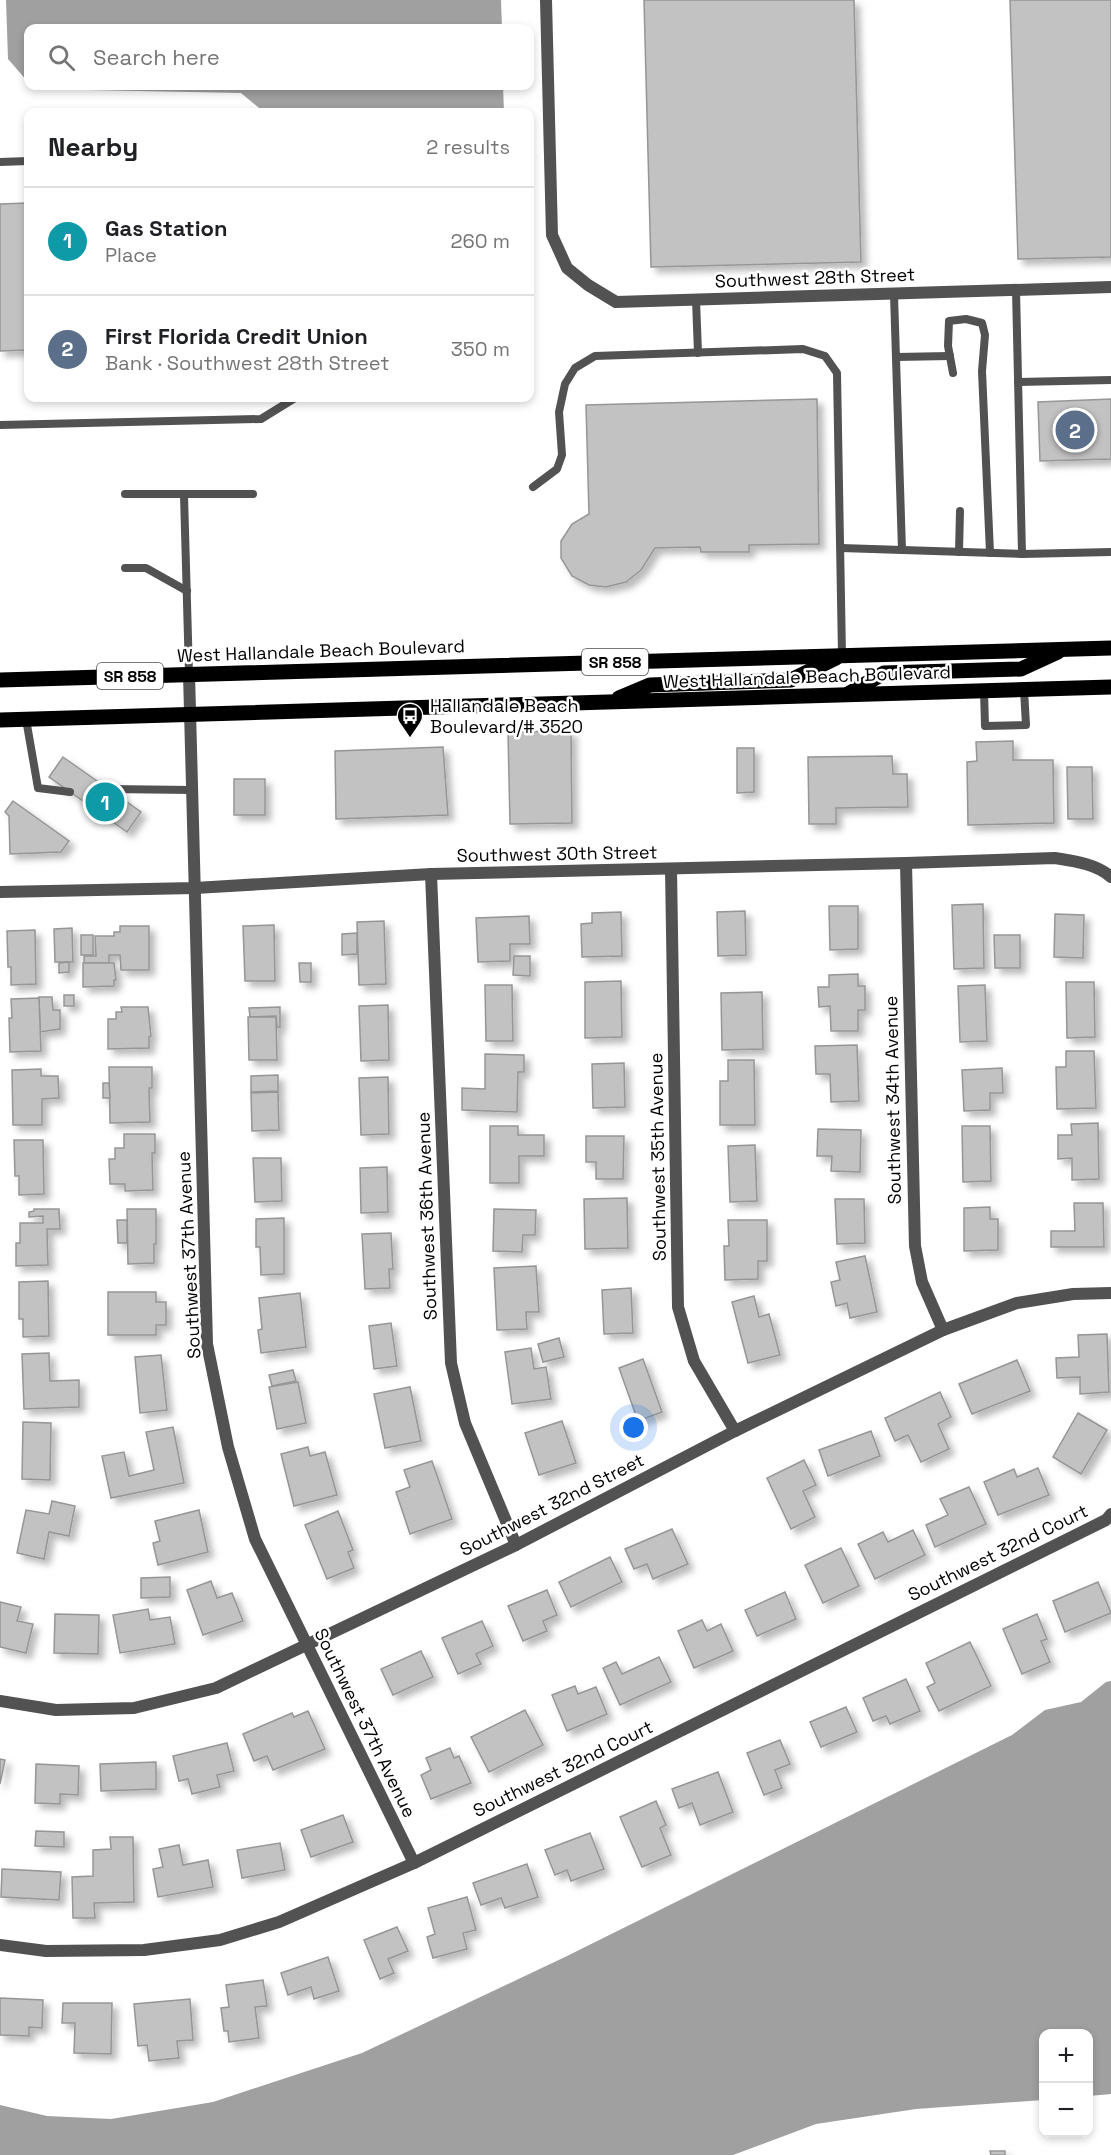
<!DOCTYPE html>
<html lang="en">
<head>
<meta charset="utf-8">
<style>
	body { margin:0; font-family:"Space Grotesk",sans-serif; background:#f2f2f2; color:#202124 }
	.controls { position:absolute; right:18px; bottom:18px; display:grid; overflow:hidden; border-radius:12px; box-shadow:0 3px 9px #0003 }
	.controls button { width:54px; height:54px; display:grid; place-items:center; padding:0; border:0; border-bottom:2px solid #e0e0e0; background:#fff; color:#202124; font:30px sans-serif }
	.you { position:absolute; left:634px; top:1428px; width:21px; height:21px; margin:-15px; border:4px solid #fff; border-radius:50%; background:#1a73e8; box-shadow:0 0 0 9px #1a73e833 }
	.badge { display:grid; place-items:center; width:39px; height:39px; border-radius:50%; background:#000; color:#fff; font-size:20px; font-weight:700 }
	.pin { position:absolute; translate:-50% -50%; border:3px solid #fff; box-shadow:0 2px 6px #0006 }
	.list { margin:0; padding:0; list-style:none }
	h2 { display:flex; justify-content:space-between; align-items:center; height:78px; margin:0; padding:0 24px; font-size:26px }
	h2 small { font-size:20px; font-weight:400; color:#757577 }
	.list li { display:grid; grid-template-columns:39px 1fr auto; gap:18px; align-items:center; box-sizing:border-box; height:108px; padding:0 24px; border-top:2px solid #e0e0e0 }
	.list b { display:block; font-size:22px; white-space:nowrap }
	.list p { margin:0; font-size:20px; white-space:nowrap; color:#757577 }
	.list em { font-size:20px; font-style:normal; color:#757577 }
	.icon { flex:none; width:33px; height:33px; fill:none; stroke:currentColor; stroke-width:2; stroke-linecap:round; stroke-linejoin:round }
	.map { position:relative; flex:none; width:1111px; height:2155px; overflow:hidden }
	.search { position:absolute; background:#fff; box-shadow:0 3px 9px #0003; left:24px; top:24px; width:510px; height:66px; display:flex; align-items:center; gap:15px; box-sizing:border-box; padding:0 21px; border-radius:12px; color:#757577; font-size:22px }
	.panel { position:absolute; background:#fff; box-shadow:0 3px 9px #0003; left:24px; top:108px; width:510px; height:294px; border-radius:12px }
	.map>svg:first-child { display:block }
	.water { fill:#a0a0a0 }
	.building { fill:#c2c2c2; stroke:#969696; stroke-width:1.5; filter:url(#shadow) }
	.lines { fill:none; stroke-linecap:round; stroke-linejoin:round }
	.lane { stroke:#525252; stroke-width:8 }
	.street { stroke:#525252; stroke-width:12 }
	.primary { stroke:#000; stroke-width:15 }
	.labels { text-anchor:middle; stroke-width:5; stroke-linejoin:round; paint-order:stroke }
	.shield { fill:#fff; stroke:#4c4c4c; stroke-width:1.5 }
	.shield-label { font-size:16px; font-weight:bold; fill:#000 }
	.street-label { font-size:18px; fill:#000; stroke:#fff }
	.poi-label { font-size:18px; fill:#000; stroke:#fff; text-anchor:start }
</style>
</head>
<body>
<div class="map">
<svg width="1111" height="2155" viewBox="0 0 1111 2155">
	<defs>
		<filter id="shadow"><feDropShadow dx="5.5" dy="5.5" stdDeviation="3" flood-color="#0004"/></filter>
	</defs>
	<rect width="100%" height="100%" fill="#fff"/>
	<!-- water -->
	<g class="water">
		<polygon points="6,0 501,0 502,28 28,28 28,82 8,59"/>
		<polygon points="32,86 503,86 504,112 264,112 241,93 36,89"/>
		<polygon points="1111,1681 1111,2094 1089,2096 1088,2034 1044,2034 1043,2100 916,2109 816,2124 733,2155 0,2155 0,2105 47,2116 111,2119 213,2102 362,2053 565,1957 1012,1735 1045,1710 1081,1702 1106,1682"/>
	</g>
	<!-- building -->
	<g class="building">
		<polygon points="644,0 854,0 861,262 651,267"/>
		<polygon points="1010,0 1111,0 1111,257 1018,259"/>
		<polygon points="28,203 28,350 0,351 0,204"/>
		<polygon points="817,399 819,544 749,545 749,552 701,552 700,547 655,548 641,570 626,582 606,587 589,585 572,576 561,558 561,541 572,524 589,514 586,405"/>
		<polygon points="1111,399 1111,459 1040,461 1038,402"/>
		<polygon points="571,731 572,823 510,824 508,732"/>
		<polygon points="1013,741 1013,760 1053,760 1054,823 968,825 967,762 977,761 976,742"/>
		<polygon points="443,747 448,815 336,819 335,751"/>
		<polygon points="737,748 754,748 754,792 737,793"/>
		<polygon points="892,756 893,774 907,774 908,807 836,808 836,824 809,824 808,757"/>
		<polygon points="63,757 141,812 127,832 49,777"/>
		<polygon points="1067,767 1092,767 1093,819 1068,819"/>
		<rect x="234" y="779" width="31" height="36"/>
		<polygon points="13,801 69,841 61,852 10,854 9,816 5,812"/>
		<polygon points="983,904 984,968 954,969 952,905"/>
		<polygon points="829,906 858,906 858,949 830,950"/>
		<polygon points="745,911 746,955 718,956 717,912"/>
		<polygon points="621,912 622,956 582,957 581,924 592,923 592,913"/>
		<polygon points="1055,914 1084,915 1083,958 1054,957"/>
		<polygon points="529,916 530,944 510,944 510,961 478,962 476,918"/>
		<polygon points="384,921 386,984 359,985 357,922"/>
		<polygon points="274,925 275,981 245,981 243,926"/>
		<polygon points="120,926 149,926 149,970 121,970 120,955 109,955 109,963 84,963 84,956 96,956 95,936 114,936 114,932 120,932"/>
		<polygon points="72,928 73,962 55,962 54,929"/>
		<polygon points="35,930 36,984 11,985 11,967 8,967 7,931"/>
		<polygon points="357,933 357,954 342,955 342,934"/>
		<rect x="81" y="935" width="12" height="20"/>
		<polygon points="994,935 1020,935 1020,968 995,968"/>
		<polygon points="514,956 530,956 530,976 513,975"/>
		<polygon points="69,962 69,972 59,973 59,963"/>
		<polygon points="83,963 114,963 116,980 114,980 114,986 83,987"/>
		<polygon points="299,963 311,963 311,982 300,982"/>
		<polygon points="858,974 858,986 865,986 865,1010 858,1010 858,1031 831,1031 830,1006 819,1007 818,987 829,987 829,975"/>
		<polygon points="621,981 622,1037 585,1038 585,982"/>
		<polygon points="1066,982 1094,982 1095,1037 1067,1038"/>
		<polygon points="485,985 512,985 513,1041 486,1041"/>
		<polygon points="985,985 987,1041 960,1042 958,986"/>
		<polygon points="762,992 763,1049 722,1050 721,993"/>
		<rect x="64" y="995" width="10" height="11"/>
		<polygon points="39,997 52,997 53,1010 60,1010 60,1029 40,1032"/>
		<polygon points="39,998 41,1051 10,1052 9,1018 12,1018 11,999"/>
		<polygon points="388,1005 389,1060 361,1061 359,1006"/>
		<polygon points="121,1007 148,1007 151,1036 149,1037 149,1048 108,1049 108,1019 116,1019 116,1012 122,1012"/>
		<polygon points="280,1007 280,1027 277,1027 276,1016 250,1017 249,1008"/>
		<polygon points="248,1017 276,1017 277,1060 249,1060"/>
		<polygon points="857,1045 859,1101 831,1102 830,1074 816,1074 815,1046"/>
		<polygon points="1066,1051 1094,1051 1096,1108 1057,1109 1056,1067 1066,1067"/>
		<polygon points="485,1054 524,1055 524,1072 518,1072 517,1112 462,1110 462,1088 485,1089"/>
		<polygon points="728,1060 754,1060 755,1125 720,1125 720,1081 728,1081"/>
		<polygon points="624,1063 625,1107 593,1108 592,1064"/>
		<polygon points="109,1067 152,1067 152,1088 149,1088 150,1122 110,1123"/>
		<polygon points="1002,1068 1003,1093 990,1093 990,1110 964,1111 962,1070"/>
		<polygon points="41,1069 41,1076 58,1076 59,1098 42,1099 42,1125 13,1125 12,1070"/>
		<polygon points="278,1075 278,1091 251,1092 251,1076"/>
		<polygon points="388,1077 389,1134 361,1135 359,1078"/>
		<polygon points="103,1083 109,1083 110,1098 103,1098"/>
		<polygon points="278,1092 279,1130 252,1131 251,1093"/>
		<polygon points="1098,1123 1099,1179 1072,1180 1072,1158 1058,1159 1058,1135 1072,1135 1071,1124"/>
		<polygon points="490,1126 518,1126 518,1135 544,1135 544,1156 519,1156 519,1183 490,1183"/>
		<polygon points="962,1126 990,1126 991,1181 963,1182"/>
		<polygon points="818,1129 861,1130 860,1172 831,1171 832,1156 817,1156"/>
		<polygon points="124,1134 155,1134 155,1153 152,1153 153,1190 125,1191 125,1184 110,1184 109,1159 115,1159 115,1148 124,1148"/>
		<polygon points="586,1136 624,1136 623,1179 596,1179 596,1162 586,1162"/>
		<polygon points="14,1140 43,1140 44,1194 19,1195 19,1176 15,1176"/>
		<polygon points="755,1145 757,1201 730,1202 728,1146"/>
		<polygon points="253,1158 281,1158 282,1201 255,1202"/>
		<polygon points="387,1167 388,1212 361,1213 360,1168"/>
		<polygon points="627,1198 628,1248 585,1249 584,1199"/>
		<polygon points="835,1199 864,1199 865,1243 837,1244"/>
		<polygon points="1074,1203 1103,1203 1104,1247 1051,1247 1051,1231 1075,1231"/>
		<polygon points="990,1207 990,1219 998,1219 998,1250 964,1251 964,1208"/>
		<polygon points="34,1209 59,1209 60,1229 47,1229 48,1265 16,1266 16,1243 20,1243 20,1223 43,1223 43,1216 29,1217 29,1212 34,1211"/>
		<polygon points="127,1209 156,1209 156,1244 154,1244 154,1263 128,1264"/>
		<polygon points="494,1209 536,1210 535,1235 523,1235 522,1252 493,1251"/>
		<polygon points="284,1218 284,1274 261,1275 260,1247 256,1247 256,1219"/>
		<polygon points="117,1220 127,1220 127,1243 118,1243"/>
		<polygon points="728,1220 767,1220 767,1261 758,1261 758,1279 725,1280 724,1246 729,1246"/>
		<polygon points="391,1233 393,1269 389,1269 390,1288 365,1289 362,1234"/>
		<polygon points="865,1256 877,1312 850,1318 847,1303 836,1306 831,1282 840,1280 836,1262"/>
		<polygon points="536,1266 539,1312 526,1312 527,1329 497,1330 494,1268"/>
		<polygon points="48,1281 49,1336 23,1337 23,1319 19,1319 19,1282"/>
		<polygon points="631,1288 633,1333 604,1334 602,1290"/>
		<polygon points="108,1292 156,1292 156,1302 166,1302 166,1325 156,1325 156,1335 108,1335"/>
		<polygon points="300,1293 306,1347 261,1353 258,1330 262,1329 259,1298"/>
		<polygon points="754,1296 759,1317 769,1314 780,1355 748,1363 732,1302"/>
		<polygon points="391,1323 397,1366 374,1369 369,1326"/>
		<polygon points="1107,1334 1109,1392 1080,1394 1080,1377 1057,1378 1056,1358 1079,1357 1078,1335"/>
		<polygon points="559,1338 564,1357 543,1362 538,1344"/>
		<polygon points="531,1348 534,1369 546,1367 551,1399 512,1404 505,1352"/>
		<polygon points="49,1353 50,1381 79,1380 79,1407 24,1409 22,1354"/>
		<polygon points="161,1355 167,1410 140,1413 135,1357"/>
		<polygon points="643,1359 662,1412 638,1421 619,1368"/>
		<polygon points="1017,1360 1030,1391 972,1414 959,1384"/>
		<polygon points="293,1370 296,1381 272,1386 269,1375"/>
		<polygon points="298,1382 306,1423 277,1429 269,1387"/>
		<polygon points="410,1387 421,1441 385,1448 374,1394"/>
		<polygon points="940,1392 951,1417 938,1424 949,1449 921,1462 908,1435 895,1441 885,1418"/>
		<polygon points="1078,1413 1107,1430 1081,1474 1053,1457"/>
		<polygon points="562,1421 576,1463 539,1475 525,1433"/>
		<polygon points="23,1422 51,1423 50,1480 22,1479"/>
		<polygon points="173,1427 184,1483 111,1498 102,1456 124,1452 129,1476 154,1470 146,1432"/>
		<polygon points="871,1431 880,1456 828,1476 819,1450"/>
		<polygon points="308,1447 310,1456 325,1452 337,1495 294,1506 281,1454"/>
		<polygon points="804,1460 816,1485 803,1491 815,1517 791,1529 767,1478"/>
		<polygon points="432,1461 452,1519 410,1534 396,1492 410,1487 404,1470"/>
		<polygon points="1038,1468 1049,1495 998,1515 984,1482 1014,1469 1017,1477"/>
		<polygon points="969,1487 986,1524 935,1547 926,1525 948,1515 940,1499"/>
		<polygon points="52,1501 75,1506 69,1536 49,1532 44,1559 17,1553 26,1510 49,1514"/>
		<polygon points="199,1510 208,1552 158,1565 153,1543 160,1541 155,1521"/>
		<polygon points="338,1511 353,1550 348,1552 354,1568 327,1579 305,1525"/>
		<polygon points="672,1529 688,1564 653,1579 647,1564 634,1569 625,1549"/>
		<polygon points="913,1530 925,1555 875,1579 858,1544 883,1532 888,1542"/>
		<polygon points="841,1548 859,1586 823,1603 805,1565"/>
		<polygon points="610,1557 622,1582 571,1607 559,1582"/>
		<polygon points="170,1577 170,1597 141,1598 141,1578"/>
		<polygon points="211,1581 217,1598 232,1593 243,1621 203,1635 187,1590"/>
		<polygon points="1098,1582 1111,1613 1065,1632 1053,1601"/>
		<polygon points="547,1590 557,1615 543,1621 547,1631 523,1641 508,1606"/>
		<polygon points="785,1592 796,1619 757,1636 745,1610"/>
		<polygon points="0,1602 21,1607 17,1621 33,1624 26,1653 0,1647"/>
		<polygon points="148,1609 150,1620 170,1617 175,1644 120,1653 113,1615"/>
		<polygon points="55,1614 99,1615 98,1654 54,1653"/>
		<polygon points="1037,1614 1047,1639 1041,1641 1050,1662 1022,1674 1003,1629"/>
		<polygon points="702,1620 707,1631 721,1624 733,1651 694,1668 678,1631"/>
		<polygon points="482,1621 493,1646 476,1654 481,1664 458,1674 442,1638"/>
		<polygon points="970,1642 991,1686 939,1711 927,1687 935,1683 926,1663"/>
		<polygon points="421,1651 433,1677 393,1695 381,1669"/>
		<polygon points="659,1657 671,1682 620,1705 603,1668 616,1662 622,1674"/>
		<polygon points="906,1679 920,1711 890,1724 886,1716 873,1721 863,1698"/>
		<polygon points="575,1686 578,1694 596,1687 607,1714 567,1731 552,1695"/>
		<polygon points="846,1707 857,1732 821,1747 810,1722"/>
		<polygon points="525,1710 543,1745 489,1772 471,1737"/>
		<polygon points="308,1711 325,1749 273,1770 267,1756 254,1761 243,1734 292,1713 294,1717"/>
		<polygon points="780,1740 790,1764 775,1770 782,1788 764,1795 747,1753"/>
		<polygon points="227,1743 234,1771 217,1775 220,1787 192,1794 188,1779 179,1781 173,1756"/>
		<polygon points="450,1748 454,1758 459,1756 471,1783 431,1799 421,1775 431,1770 426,1758"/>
		<polygon points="0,1759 5,1760 0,1784"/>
		<polygon points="156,1762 156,1789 101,1791 100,1764"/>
		<polygon points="36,1764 79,1766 78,1795 60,1794 60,1804 35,1803"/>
		<polygon points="718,1772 733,1812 700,1825 692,1803 679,1808 672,1789"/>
		<polygon points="656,1801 666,1825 660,1828 671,1855 642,1867 620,1817"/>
		<polygon points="343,1815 353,1842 311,1857 301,1830"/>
		<polygon points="36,1831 64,1832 64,1847 35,1846"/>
		<polygon points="590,1833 604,1869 571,1881 567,1870 555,1875 545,1850"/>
		<polygon points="110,1837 133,1837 134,1902 94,1903 95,1918 73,1918 72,1877 93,1876 93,1850 111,1849"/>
		<polygon points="280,1843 285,1870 242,1878 237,1850"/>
		<polygon points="179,1845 183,1865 208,1860 213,1887 158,1897 153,1869 163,1867 159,1849"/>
		<polygon points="527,1864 538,1897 505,1908 501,1898 481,1905 473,1883"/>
		<polygon points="2,1869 61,1872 59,1900 1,1897"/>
		<polygon points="467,1897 476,1930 463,1933 467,1949 433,1958 427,1937 435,1934 428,1908"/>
		<polygon points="397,1927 408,1951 388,1959 394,1973 380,1979 364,1940"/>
		<polygon points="328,1957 339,1991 314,1999 311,1987 288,1995 281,1973"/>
		<polygon points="263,1980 267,2006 255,2007 259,2038 229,2042 228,2031 224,2031 221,2008 229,2007 226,1985"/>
		<polygon points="0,1998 43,2000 42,2028 29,2027 29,2036 0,2035"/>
		<polygon points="190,1999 193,2040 177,2041 179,2058 149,2061 147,2045 138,2046 134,2004"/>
		<polygon points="63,2003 112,2003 111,2054 74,2053 75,2023 62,2023"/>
		<polygon points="990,2151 1005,2151 1005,2155 991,2155"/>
	</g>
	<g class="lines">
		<!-- lane -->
		<g class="lane">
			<polyline points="0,162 28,161"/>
			<polyline points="1016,290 1022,554 1111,552"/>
			<polyline points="894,294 902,550"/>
			<polyline points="696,300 698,353"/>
			<polyline points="896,357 950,356"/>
			<polyline points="953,373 948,346 949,321 966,319 982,323 985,335 982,371 990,553"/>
			<polyline points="1018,382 1111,380"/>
			<polyline points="0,425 261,419 295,398"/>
			<polyline points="533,487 557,469 562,455 559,412 565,384 575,368 595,356 803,349 825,356 837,373 842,655"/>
			<polyline points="125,494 253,494"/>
			<polyline points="184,495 189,674"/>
			<polyline points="841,548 1022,554"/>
			<polyline points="959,552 960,511"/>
			<polyline points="125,568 146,568 187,591"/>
			<polyline points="984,691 985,726 1026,725 1024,690"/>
			<polyline points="26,719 38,788 70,792"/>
			<polyline points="108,789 192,790"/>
		</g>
		<!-- street -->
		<g class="street">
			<polyline points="546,0 552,235 567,268 588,285 616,302 1111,287"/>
			<polyline points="189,674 207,1344 228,1447 255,1539 414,1863"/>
			<polyline points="906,863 915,1246 922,1282 943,1330"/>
			<polyline points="671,869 678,1307 694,1361 735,1431"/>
			<polyline points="431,874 451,1363 465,1423 516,1545"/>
			<path d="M0,892l195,-4 236,-14 475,-11 149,-5c19,3 42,6 56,19"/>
			<polyline points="0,1701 56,1710 134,1708 216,1688 516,1545 735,1431 943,1330 1017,1303 1073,1294 1111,1293"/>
			<polyline points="0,1945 46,1951 144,1950 220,1940 279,1922 414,1863 1106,1520 1111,1514"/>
		</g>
		<!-- primary -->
		<g class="primary">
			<polyline points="0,680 1111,648"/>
			<polyline points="848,694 884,673 1021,669 1058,652"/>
			<polyline points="619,698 650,685 791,680 836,658"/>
			<polyline points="0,720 1111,687"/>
		</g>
	</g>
	<!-- icons -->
	<defs>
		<symbol id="bus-pin" viewBox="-11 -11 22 30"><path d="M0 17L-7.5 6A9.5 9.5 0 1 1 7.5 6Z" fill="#000" stroke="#fff"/><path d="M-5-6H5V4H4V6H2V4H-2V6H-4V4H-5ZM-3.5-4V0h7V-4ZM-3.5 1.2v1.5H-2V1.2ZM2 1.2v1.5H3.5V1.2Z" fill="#fff"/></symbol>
	</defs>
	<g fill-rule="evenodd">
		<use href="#bus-pin" x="395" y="701" width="30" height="40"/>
	</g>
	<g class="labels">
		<!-- shield labels -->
		<g class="shield">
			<rect x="582" y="649" width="66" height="26" rx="4.5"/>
			<rect x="97" y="663" width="66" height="26" rx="4.5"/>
		</g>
		<g class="shield-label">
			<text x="615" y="668">SR 858</text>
			<text x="130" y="682">SR 858</text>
		</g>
		<!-- street labels -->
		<g class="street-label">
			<text transform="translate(815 278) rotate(-2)" y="6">Southwest 28th Street</text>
			<text transform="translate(321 651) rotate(-2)" y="6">West Hallandale Beach Boulevard</text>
			<text transform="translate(807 677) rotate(-2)" y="6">West Hallandale Beach Boulevard</text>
			<text transform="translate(557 854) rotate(-1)" y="6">Southwest 30th Street</text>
			<text transform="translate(893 1100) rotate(-91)" y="6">Southwest 34th Avenue</text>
			<text transform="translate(658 1157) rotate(-91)" y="6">Southwest 35th Avenue</text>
			<text transform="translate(427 1216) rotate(-92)" y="6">Southwest 36th Avenue</text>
			<text transform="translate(189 1255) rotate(-93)" y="6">Southwest 37th Avenue</text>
			<text transform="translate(552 1505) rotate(-27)" y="6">Southwest 32nd Street</text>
			<text transform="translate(998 1553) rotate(-26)" y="6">Southwest 32nd Court</text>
			<text transform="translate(365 1723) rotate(64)" y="6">Southwest 37th Avenue</text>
			<text transform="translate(563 1769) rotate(-26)" y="6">Southwest 32nd Court</text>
		</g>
		<!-- poi labels -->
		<g class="poi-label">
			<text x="430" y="712">Hallandale Beach<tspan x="430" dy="21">Boulevard/# 3520</tspan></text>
		</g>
	</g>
</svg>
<div class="controls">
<button>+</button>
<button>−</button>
</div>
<div class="you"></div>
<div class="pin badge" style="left:105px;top:802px;background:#0f9aa8">1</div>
<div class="pin badge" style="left:1075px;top:430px;background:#5c6f8a">2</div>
<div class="search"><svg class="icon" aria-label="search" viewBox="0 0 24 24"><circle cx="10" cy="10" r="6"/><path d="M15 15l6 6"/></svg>Search here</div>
<section class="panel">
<h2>Nearby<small>2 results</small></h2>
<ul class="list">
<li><span class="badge" style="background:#0f9aa8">1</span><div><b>Gas Station</b><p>Place</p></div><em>260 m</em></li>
<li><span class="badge" style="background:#5c6f8a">2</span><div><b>First Florida Credit Union</b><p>Bank · Southwest 28th Street</p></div><em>350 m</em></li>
</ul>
</section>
</div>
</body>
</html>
